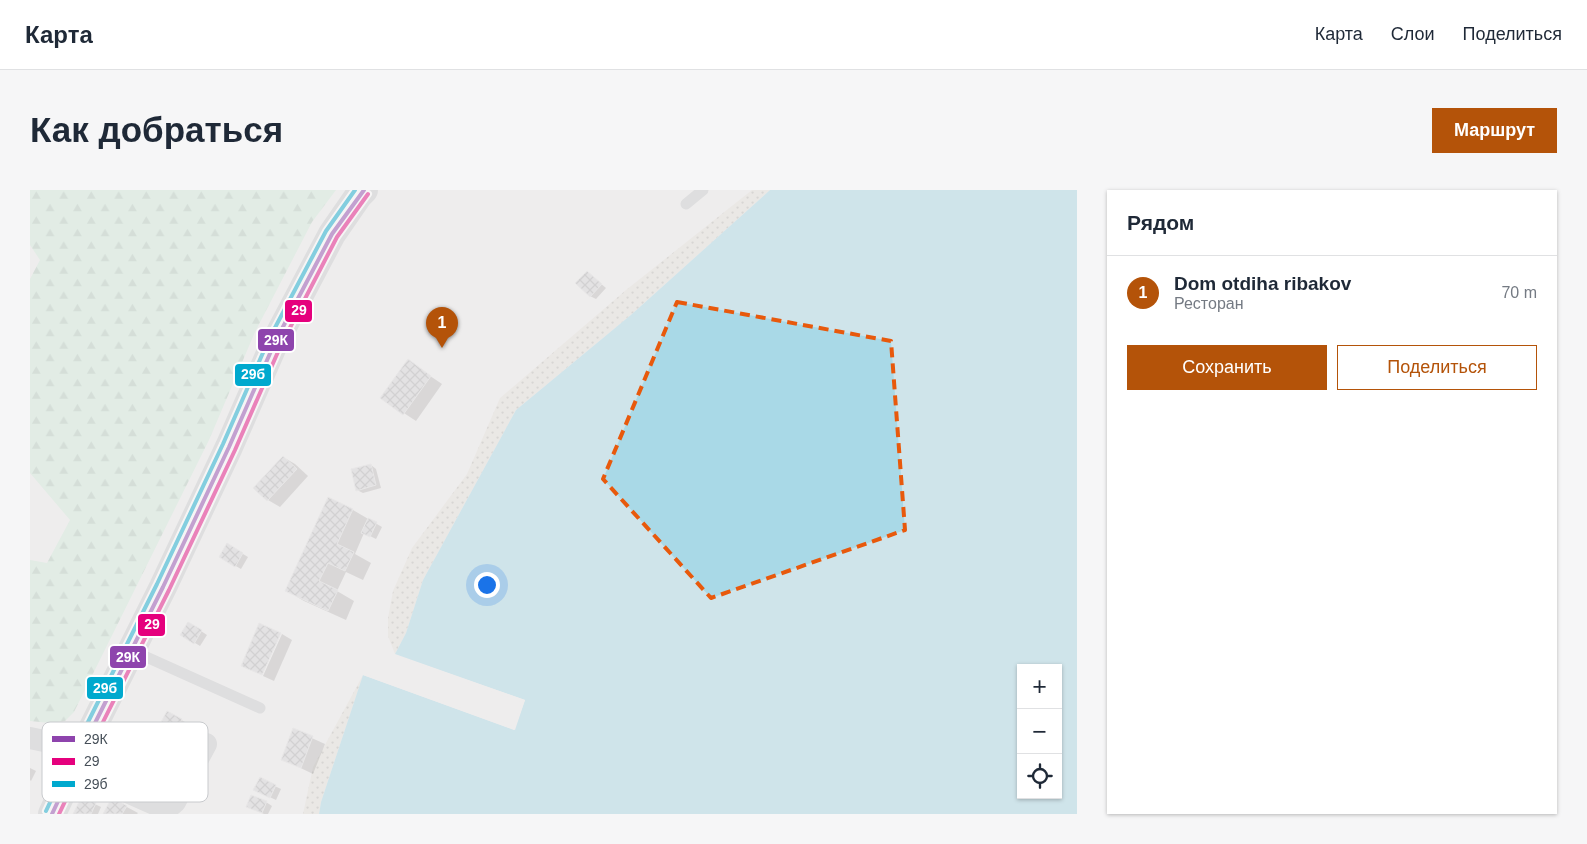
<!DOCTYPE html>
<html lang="ru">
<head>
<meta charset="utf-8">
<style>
	body { margin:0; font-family:Arial,sans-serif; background:#f6f6f7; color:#1f2937 }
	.controls { position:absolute; right:15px; bottom:15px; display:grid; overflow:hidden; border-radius:0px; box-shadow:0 1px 4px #0004 }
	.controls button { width:45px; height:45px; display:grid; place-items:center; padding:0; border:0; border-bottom:1px solid #e0e1e3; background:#fff; color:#1f2937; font:25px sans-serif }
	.you { position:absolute; left:456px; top:394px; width:18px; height:18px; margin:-12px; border:4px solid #fff; border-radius:50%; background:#1a73e8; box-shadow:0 0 0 8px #1a73e833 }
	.badge { display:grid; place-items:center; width:32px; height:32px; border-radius:50%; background:#b45309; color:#fff; font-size:16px; font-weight:700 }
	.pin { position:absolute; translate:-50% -41px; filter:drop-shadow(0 1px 2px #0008) }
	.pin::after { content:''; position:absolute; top:26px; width:18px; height:15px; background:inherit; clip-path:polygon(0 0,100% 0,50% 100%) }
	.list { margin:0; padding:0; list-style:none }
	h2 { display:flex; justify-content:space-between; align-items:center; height:65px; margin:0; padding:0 20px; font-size:21px }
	h2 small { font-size:16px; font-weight:400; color:#747a83 }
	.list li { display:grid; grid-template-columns:32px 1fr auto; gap:15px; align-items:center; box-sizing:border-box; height:75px; padding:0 20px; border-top:1px solid #e0e1e3 }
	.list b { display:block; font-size:19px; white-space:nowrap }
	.list p { margin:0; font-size:16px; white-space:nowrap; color:#747a83 }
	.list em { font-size:16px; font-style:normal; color:#747a83 }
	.actions { display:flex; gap:10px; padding:15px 20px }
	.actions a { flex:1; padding:11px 0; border:1px solid #b45309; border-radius:0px; text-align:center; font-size:18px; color:#b45309 }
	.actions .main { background:#b45309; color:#fff }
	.icon { flex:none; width:28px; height:28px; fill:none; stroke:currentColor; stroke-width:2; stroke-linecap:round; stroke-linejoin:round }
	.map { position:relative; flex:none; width:1047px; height:624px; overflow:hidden; border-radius:0px }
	header { display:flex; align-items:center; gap:30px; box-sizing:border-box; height:70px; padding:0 25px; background:#fff; border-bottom:1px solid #e0e1e3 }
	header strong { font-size:24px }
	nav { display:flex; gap:28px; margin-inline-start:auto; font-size:18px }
	.intro { display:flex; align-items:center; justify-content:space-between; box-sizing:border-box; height:120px; padding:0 30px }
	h1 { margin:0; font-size:35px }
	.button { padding:12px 22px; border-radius:0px; background:#b45309; color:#fff; font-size:18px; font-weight:700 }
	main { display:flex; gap:30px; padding:0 30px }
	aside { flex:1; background:#fff; border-radius:0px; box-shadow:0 1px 4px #0004 }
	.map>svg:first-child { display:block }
	.forest { fill:url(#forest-firs) }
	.sand { fill:url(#sand-dots) }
	.water { fill:#a9d9e7; fill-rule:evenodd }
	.pier { fill:#eeeded }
	.shadow { fill:#0003 }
	.building { fill:url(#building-cross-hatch); stroke:#dfdfe0 }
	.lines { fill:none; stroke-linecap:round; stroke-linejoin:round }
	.service { stroke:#c9ccce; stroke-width:11 }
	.minor { stroke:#c9ccce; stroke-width:22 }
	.secondary { stroke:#cacdcf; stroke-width:28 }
	.bus-1-casing { stroke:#fff; stroke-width:8 }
	.bus-2-casing { stroke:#fff; stroke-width:8 }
	.bus-3-casing { stroke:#fff; stroke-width:8 }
	.bus-1 { stroke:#8e44ad; stroke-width:4 }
	.bus-2 { stroke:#e5007d; stroke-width:4 }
	.bus-3 { stroke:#00a9ce; stroke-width:4 }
	.marked { fill:none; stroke:#e8590c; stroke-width:4; stroke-dasharray:10 6; stroke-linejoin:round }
	.key { fill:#fff; stroke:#c8cacd; stroke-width:1 }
	.key-label { font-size:14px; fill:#464f58 }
	.line-badge { stroke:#fff; stroke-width:2 }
	.badge-label { font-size:14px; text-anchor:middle; font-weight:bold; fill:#fff }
</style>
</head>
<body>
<header>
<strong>Карта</strong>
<nav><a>Карта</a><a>Слои</a><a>Поделиться</a></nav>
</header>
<div class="intro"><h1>Как добраться</h1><a class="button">Маршрут</a></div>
<main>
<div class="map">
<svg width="1047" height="624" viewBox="0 0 1047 624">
	<defs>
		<pattern id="forest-firs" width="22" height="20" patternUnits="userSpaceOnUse" patternTransform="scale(1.25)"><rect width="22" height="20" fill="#d2ecdc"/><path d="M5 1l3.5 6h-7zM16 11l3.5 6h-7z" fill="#b6ccbf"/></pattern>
		<pattern id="sand-dots" width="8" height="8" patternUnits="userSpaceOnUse" patternTransform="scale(1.25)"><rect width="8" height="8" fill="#e5e2dc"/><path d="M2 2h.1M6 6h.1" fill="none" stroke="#bbbab5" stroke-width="1.8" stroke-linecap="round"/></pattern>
		<pattern id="building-cross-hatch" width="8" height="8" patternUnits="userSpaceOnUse" patternTransform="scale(1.25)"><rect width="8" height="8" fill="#d5d5d7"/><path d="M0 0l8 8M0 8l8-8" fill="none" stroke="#afafb1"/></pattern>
	</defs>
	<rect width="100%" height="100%" fill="#eeeded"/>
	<!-- forest -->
	<polygon class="forest" points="0,0 306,0 282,32 225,142 179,250 44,522 35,531 20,533 0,531 0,370 17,373 40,330 0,283 0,89 10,70 0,55"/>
	<!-- sand -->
	<g class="sand">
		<polygon points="722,0 740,0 602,124 486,220 393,390 376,443 365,464 358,446 358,428 363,401 382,358 437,284 470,208 596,100"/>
		<polygon points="333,485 291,612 289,624 273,624 283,577"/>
	</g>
	<!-- water -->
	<path class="water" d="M740,0h307v624h-758l2,-12 42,-127 151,55 11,-30 -130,-46 11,-21 17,-53 93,-170 116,-96zM991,478h37v127h-37z"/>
	<!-- pier -->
	<polygon class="pier" points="363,464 495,510 485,540 333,485 334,483 483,536 492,512 365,466"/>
	<!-- shadow -->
	<g class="shadow">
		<polygon points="557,82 576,98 566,109 560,106"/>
		<polygon points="378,171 412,194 386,231 351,208"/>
		<polygon points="253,267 265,274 278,286 250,317 238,310"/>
		<polygon points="341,275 346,279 351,298 333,303 327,300"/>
		<polygon points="299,309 323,320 352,337 346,349 334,343 325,364 341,373 333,390 316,382 307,401 324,411 316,430 274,411 257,401"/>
		<polygon points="198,355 218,367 211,379 190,367"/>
		<polygon points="159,433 177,445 170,456 152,445"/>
		<polygon points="252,444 262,450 244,491 233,486"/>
		<polygon points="138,523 157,533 151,546 136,539"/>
		<polygon points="264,540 295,554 283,584 252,569"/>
		<polygon points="0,578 6,581 1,591 0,590"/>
		<polygon points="230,589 251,599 246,610 231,603"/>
		<polygon points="52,608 71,617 68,624 45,624"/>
		<polygon points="82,609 108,623 107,624 74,624"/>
		<polygon points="236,612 242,616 238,624 234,624 218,617"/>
	</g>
	<!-- building -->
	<g class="building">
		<polygon points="557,81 572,94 560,107 545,93"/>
		<polygon points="378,169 401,186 373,225 350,208"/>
		<polygon points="253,266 267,279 237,311 223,298"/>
		<polygon points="341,274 346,295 326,301 321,279"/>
		<polygon points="298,307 323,319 307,354 324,362 315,381 298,373 289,391 308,400 298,421 255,401"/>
		<polygon points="338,328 347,332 340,347 331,343"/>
		<polygon points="197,353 213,363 205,377 189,367"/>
		<polygon points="158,432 172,440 164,454 150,445"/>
		<polygon points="229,433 251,443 232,485 211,476"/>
		<polygon points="137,521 152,529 145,544 129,536"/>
		<polygon points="263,538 283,546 271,578 251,570"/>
		<polygon points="230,587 246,595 240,608 223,600"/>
		<polygon points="221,605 237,611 232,623 216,617"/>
		<polygon points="52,606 66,613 61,624 43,624"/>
		<polygon points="82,607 97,616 92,624 73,624"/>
	</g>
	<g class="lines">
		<!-- service -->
		<g class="service">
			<polyline points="656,14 673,0"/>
			<polyline points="103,461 230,518"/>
		</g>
		<!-- minor -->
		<g class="minor">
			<polyline points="0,548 52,559"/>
			<path d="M43,578l88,39c6,1 9,0 14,-5l31,-58"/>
		</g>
		<!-- secondary -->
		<polyline class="secondary" points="22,624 60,543 133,397 199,257 245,152 302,44 329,5 334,0"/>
		<defs>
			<polyline id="bus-1" points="22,624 60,543 133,397 199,257 245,152 302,44 334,0"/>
			<polyline id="bus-2" points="29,624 66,546 139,400 205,260 251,155 307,47 338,4"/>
			<polyline id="bus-3" points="16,621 54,540 127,394 193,254 239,149 296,41 325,0"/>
		</defs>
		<!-- bus-1 casing -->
		<use href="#bus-1" class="bus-1-casing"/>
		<!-- bus-2 casing -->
		<use href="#bus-2" class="bus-2-casing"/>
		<!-- bus-3 casing -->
		<use href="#bus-3" class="bus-3-casing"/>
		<!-- bus-1 -->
		<use href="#bus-1" class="bus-1"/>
		<!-- bus-2 -->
		<use href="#bus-2" class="bus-2"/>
		<!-- bus-3 -->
		<use href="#bus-3" class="bus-3"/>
	</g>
	<!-- marked area -->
	<path d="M0 0H1047V624H0ZM647,112l214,39 14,189 -194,68 -108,-119z" fill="#eeeded" fill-opacity=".55" fill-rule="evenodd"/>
	<path class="marked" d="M647,112l214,39 14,189 -194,68 -108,-119z"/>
	<!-- legend -->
	<rect x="12" y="532" width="166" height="80" rx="8" class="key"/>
	<rect x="22" y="546" width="23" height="6" fill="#8e44ad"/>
	<rect x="22" y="568" width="23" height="7" fill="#e5007d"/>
	<rect x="22" y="591" width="23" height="6" fill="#00a9ce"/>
	<g class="key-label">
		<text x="54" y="554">29К</text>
		<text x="54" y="576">29</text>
		<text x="54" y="599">29б</text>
	</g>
	<g class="line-badge">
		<rect x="254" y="109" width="29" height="24" rx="5" fill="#e5007d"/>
		<rect x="227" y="138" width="38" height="24" rx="5" fill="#8e44ad"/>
		<rect x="204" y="173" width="38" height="24" rx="5" fill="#00a9ce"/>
		<rect x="107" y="423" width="29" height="24" rx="5" fill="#e5007d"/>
		<rect x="79" y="455" width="38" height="24" rx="5" fill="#8e44ad"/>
		<rect x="56" y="486" width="38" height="24" rx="5" fill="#00a9ce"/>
	</g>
	<g class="badge-label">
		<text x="269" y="125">29</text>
		<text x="246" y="155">29К</text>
		<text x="223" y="189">29б</text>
		<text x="122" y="439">29</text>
		<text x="98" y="472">29К</text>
		<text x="75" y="503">29б</text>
	</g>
</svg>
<div class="controls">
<button>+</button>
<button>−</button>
<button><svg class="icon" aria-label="locate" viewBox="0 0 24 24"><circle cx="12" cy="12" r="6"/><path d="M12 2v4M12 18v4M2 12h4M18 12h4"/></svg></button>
</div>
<div class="you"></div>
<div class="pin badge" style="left:412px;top:158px">1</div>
</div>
<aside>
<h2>Рядом<small></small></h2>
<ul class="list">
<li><span class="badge">1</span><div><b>Dom otdiha ribakov</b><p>Ресторан</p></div><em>70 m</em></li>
</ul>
<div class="actions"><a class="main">Сохранить</a><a>Поделиться</a></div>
</aside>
</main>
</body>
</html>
